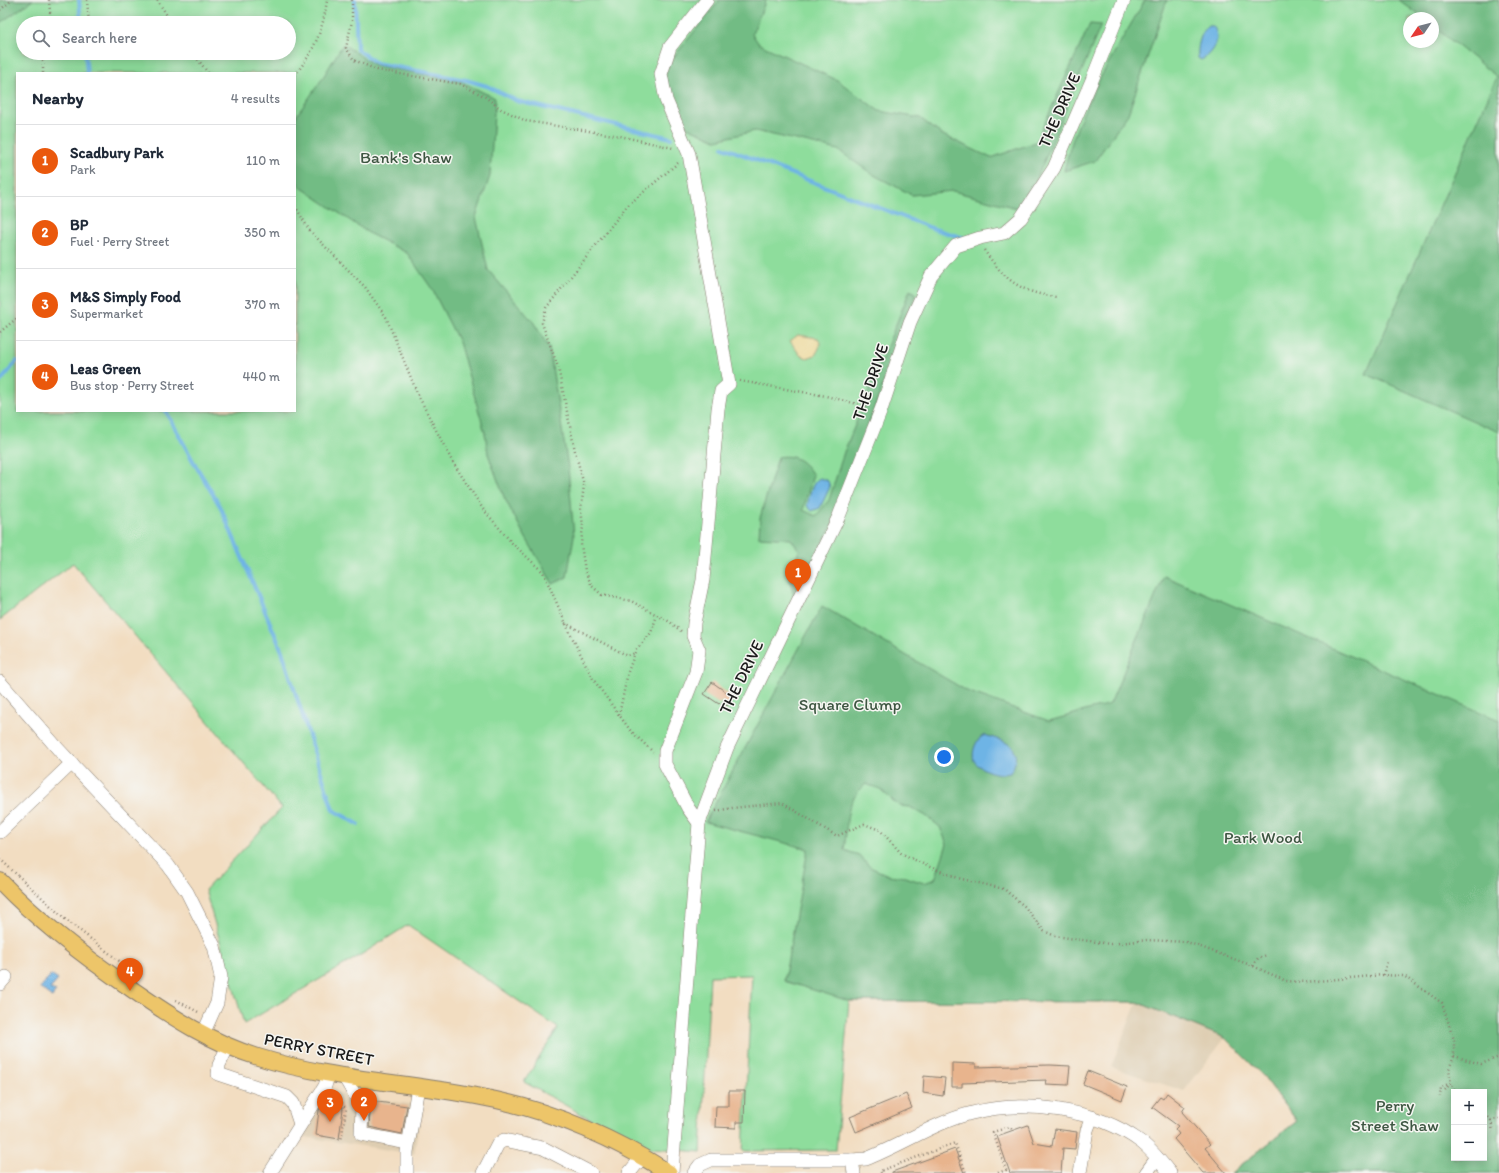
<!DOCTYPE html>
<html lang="en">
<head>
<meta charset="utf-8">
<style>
	body { margin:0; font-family:Itim,sans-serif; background:#f2f2f3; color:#1f2937 }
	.controls { position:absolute; right:12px; bottom:12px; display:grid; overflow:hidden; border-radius:0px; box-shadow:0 2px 10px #0003 }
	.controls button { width:36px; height:36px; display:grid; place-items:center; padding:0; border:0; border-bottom:1px solid #e0e1e3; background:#fff; color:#1f2937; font:20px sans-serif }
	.compass { position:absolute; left:1403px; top:12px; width:36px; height:36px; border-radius:50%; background:#fff; box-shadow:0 2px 10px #0003; rotate:235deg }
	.you { position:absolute; left:944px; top:757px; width:14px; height:14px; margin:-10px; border:3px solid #fff; border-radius:50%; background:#1a73e8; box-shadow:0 0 0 6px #1a73e833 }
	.badge { display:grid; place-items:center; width:26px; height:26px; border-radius:50%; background:#ea580c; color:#fff; font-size:13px; font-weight:700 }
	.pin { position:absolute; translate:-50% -33px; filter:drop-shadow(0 1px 2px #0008) }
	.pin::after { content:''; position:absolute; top:21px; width:14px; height:12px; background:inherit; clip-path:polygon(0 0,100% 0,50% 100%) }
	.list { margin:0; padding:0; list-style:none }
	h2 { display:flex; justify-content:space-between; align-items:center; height:52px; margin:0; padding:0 16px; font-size:17px }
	h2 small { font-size:13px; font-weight:400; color:#747a83 }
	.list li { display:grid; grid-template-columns:26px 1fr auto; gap:12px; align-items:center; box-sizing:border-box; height:72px; padding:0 16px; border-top:1px solid #e0e1e3 }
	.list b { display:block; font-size:15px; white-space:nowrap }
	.list p { margin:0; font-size:13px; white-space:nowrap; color:#747a83 }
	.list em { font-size:13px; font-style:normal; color:#747a83 }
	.icon { flex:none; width:22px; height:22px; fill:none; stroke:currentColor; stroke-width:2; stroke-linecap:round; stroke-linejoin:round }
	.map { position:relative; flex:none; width:1499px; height:1173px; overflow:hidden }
	.search { position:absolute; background:#fff; box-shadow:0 2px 10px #0003; left:16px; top:16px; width:280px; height:44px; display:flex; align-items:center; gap:10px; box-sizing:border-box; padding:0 14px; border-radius:22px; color:#747a83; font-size:15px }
	.panel { position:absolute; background:#fff; box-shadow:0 2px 10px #0003; left:16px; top:72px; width:280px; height:340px; border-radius:0px }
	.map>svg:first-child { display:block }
	.built { fill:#decdb1 }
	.green { fill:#8edd9c; stroke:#557c5c; fill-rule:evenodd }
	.forest { fill:#72bc84; stroke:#476c50; fill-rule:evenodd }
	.sand { fill:#eeda9e; stroke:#857b5d }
	.water { fill:#6eb4e5; stroke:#456880 }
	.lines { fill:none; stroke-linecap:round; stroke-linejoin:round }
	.stream { stroke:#6eb4e5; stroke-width:4 }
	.building { fill:#e8b48d }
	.minor-casing { stroke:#877c6e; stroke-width:14 }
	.major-casing { stroke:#877c6e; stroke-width:18 }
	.path { stroke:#877c6e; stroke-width:2.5; stroke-dasharray:1 3; stroke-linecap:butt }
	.minor { stroke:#fff; stroke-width:13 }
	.major { stroke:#edc569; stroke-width:16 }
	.labels { text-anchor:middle; stroke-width:3; stroke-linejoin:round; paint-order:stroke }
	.street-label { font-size:17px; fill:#1c1c1c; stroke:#f6f6f2 }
	.park-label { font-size:17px; fill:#3e5642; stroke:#f6f6f2 }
</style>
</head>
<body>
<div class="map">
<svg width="1499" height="1173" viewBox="0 0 1499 1173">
	<rect width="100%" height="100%" fill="#f6f6f2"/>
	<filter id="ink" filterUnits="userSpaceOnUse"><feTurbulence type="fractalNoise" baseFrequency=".025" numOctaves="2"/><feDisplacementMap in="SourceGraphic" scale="8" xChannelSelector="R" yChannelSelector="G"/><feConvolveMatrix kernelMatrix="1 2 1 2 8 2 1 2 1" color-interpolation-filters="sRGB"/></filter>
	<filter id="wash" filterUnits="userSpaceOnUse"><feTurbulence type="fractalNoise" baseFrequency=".012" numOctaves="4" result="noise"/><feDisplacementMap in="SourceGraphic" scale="16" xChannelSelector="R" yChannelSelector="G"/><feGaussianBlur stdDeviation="0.9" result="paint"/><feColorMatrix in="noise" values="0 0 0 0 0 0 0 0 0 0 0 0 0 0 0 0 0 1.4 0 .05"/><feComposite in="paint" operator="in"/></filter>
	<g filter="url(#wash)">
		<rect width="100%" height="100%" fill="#f2ddc1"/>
		<!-- built -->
		<g class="built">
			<polygon points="1137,1002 1225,1038 1184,1091 1111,1067"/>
			<polygon points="327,1091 422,1106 414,1154 299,1136"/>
		</g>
		<!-- green -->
		<path class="green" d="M0,0h1499v1173h-268l66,-52 -32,-43 -40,-40 -88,-36 -288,-1 -13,149 -93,1 9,-176 -42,1 -9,176 -61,-5 -116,-65 34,-54 -150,-103 -49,31 -115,68 -39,-134 77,-82 -209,-245 -73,57zM1409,18h24v24h-24zM23,23h266v30h-266zM17,73h278v338h-278zM1454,1092h30v66h-30z"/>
		<!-- forest -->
		<g class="forest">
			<polygon points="0,0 33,0 0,23"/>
			<polygon points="720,0 766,0 752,34 759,44 837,80 879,111 920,118 941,134 991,158 1036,142 1090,24 1101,25 1035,183 1017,208 953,191 912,195 872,174 838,150 805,142 755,131 716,140 685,126 671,105 665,77 668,64"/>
			<path d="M1145,0h22l-39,114 -33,47 -31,10c13,-61 50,-117 81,-171z"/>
			<polygon points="1399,0 1499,0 1499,432 1366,374 1497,77 1433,26 1433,18 1423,18"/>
			<polygon points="343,44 374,65 462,82 495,98 490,176 476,217 488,270 534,323 549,348 568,467 574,536 567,577 553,584 523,533 504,497 488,454 485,433 459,342 432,289 407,253 370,234 302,188 295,180 295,118 322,79"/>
			<path d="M910,290l6,3 -81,227 -41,76 -5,-18 10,-28 -8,-11 -32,-2 1,-19 18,-61c17,-3 26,4 35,18l-10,35 13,6 13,-16 15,-48z"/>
			<path d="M1164,576l335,144v453h-268l66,-52 -32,-43 -40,-40 -88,-36 -288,-1 -65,-20 24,-132 -103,-27 117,-216 145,85 82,30 61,-17zM866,784l14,5 19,17 11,1 16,9 14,11 7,17 -12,35 -11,4 -19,-6 -17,-2 -18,-8 -11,-12 -15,-5c5,-28 -2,-45 22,-66zM1454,1092h30v66h-30z"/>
		</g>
		<!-- sand -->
		<path class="sand" d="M798,335l20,3c4,6 1,11 -3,17l-8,3 -7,-3 -10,-14z"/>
		<!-- water -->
		<g class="water">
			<path d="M1208,26h5c9,12 1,28 -12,34l-3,-2c-1,-10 2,-25 10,-32z"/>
			<path d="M820,478l8,3 2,6 -10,21 -8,3 -5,-5c2,-9 4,-24 13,-28z"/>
			<path d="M985,735l18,6 9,5c6,9 4,19 -2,27 -11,3 -29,-2 -36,-12 -3,-9 2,-23 11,-26z"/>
			<polygon points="51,975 58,980 50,989 56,991 52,997 40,988"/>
		</g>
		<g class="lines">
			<!-- stream -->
			<g class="stream">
				<polyline points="79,0 81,23"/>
				<polyline points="355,0 357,49 376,63 466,80 487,86 517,101 671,138"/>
				<polyline points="85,53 87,73"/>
				<polyline points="723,147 934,229 964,238"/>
				<polyline points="0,382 17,361"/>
				<polyline points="166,411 193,461 220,506 282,651 333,810 358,824"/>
			</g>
		</g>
		<g id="blocks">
			<!-- building -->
			<g class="building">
				<polygon points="712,682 733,697 727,706 721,702 719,704 704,694"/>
				<polygon points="952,1063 976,1064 976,1067 1050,1065 1070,1066 1068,1085 1046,1084 1047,1080 962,1083 962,1087 952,1087"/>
				<polygon points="1088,1071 1127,1087 1122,1100 1083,1084"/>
				<polygon points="924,1076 945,1078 943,1096 923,1093"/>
				<polygon points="729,1091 745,1091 744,1122 736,1122 736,1128 715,1127 716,1106 729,1106"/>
				<polygon points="1167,1093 1185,1107 1182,1112 1210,1144 1205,1148 1226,1173 1203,1173 1174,1139 1179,1134 1175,1129 1178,1126 1152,1107 1160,1097 1163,1099"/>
				<polygon points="906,1094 912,1108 856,1132 850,1117"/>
				<polygon points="325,1101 340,1103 343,1109 339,1139 316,1135 319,1110"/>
				<polygon points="371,1101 407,1106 402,1134 369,1127"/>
				<polygon points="1028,1125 1034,1143 1052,1146 1055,1129 1077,1132 1075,1149 1063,1148 1061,1173 1010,1173 997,1136"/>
				<polygon points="955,1149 964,1173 892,1173 892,1172"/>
			</g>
		</g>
	</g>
	<g filter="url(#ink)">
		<use href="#blocks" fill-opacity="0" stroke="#877c6e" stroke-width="1"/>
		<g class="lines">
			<defs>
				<g id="minor">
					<polyline points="0,682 59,750 168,865 187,892 214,946 221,977 217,1003 203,1034"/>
					<polyline points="699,823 688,808 665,764 665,751 696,672 699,650 693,636 694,623 703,580 718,409 721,391 729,384 689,154 666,100 661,74 670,47 707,0"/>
					<polyline points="0,832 72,763"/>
					<polyline points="0,984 6,977"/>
					<polyline points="228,1046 219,1065 218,1074 287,1097 293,1103 300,1124"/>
					<polyline points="343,1075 362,1107 361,1134 408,1143"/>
					<polyline points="852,1160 854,1173"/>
					<polyline points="270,1173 325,1086 329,1073"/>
					<polyline points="407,1173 407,1152 418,1087"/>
					<polyline points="483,1173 498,1144 504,1140 543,1148 591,1173"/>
					<polyline points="629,1173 643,1156"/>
					<polyline points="672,1173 699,823 727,748 839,516 881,410 910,322 931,276 956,246 980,238 1004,233 1021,218 1054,168 1092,80 1124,0"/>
					<path d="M694,1173l6,-8 11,-5h141l14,-1c36,-14 69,-37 106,-46 52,-14 125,-4 169,29 11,8 20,20 29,31"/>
					<polyline points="1080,1173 1087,1130 1092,1117"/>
					<polyline points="1146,1173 1157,1158"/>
				</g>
				<path id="major" d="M0,881c39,41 86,77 133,109 39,27 79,53 125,67 70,22 146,25 218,39 68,12 135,40 193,77"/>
			</defs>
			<!-- minor casing -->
			<use href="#minor" class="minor-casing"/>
			<!-- major casing -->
			<use href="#major" class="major-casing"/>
			<!-- path -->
			<g class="path">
				<polyline points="49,0 51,23"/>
				<polyline points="87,0 89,23"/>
				<polyline points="157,0 172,23"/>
				<polyline points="352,0 352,21 346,48 354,60 377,70 460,84 484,96 501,109 526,121 620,136 673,148"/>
				<polyline points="0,10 12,0"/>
				<polyline points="193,53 208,73"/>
				<polyline points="43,73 43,53"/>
				<path d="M295,75c19,-24 28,-44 32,-75"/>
				<polyline points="678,163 627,206 546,308 542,323 558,367 575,451 584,485 581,509 583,526 581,544 585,571 592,586 602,595 631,601 670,622 681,631"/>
				<polyline points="295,206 310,231 365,287 386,317 418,395 452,461 483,509 512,543 543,572 570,633 593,679 630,730 653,752"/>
				<path d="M984,250c21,30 35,42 72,47"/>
				<polyline points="0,332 17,318"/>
				<polyline points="740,381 826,396 869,407"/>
				<polyline points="565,623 628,656 635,653"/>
				<polyline points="619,715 628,672 636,650 651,633 657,615"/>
				<polyline points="716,811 732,808 782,803 837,836 864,824 880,830 901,853 925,865 958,878 1004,889 1024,906 1044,931 1055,936 1110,944 1147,940 1187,942 1253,966 1286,981 1306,982 1383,975 1404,976 1442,1003 1454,1040 1454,1056 1449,1069 1451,1083 1441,1087 1440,1097"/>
				<polyline points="0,859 65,919 127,967"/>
				<polyline points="1253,966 1258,958 1267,955"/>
				<polyline points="1383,975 1387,961"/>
				<polyline points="176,1000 200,1013"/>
				<polyline points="1454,1056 1481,1064 1499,1057"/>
				<polyline points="1445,1090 1451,1083 1456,1092"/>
				<polyline points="335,1093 346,1109 341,1141"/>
				<polyline points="1484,1115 1491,1120 1499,1119"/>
				<polyline points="1491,1120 1493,1132"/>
				<polyline points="881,1173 880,1171 955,1143 966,1173"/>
				<polyline points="998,1173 1006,1170 993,1132 1010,1127 1013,1130"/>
			</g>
			<!-- minor -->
			<use href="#minor" class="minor"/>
			<!-- major -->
			<use href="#major" class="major"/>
		</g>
	</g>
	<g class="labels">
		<!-- street labels -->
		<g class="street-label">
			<text transform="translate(1059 110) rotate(-66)" y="6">THE DRIVE</text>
			<text transform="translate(870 382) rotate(-71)" y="6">THE DRIVE</text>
			<text transform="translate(741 677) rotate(-64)" y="6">THE DRIVE</text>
			<text transform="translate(319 1049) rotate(11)" y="6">PERRY STREET</text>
		</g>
		<!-- park labels -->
		<g class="park-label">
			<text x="406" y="163">Bank's Shaw</text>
			<text x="850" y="710">Square Clump</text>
			<text x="1263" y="843">Park Wood</text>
			<text x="1395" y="1111">Perry<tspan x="1395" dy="20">Street Shaw</tspan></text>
		</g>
	</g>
</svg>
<div class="controls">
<button>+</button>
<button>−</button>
</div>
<svg class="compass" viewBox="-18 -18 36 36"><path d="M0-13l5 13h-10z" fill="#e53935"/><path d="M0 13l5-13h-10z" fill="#747a83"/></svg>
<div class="you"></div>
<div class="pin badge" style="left:798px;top:592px">1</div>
<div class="pin badge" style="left:364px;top:1121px">2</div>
<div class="pin badge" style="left:330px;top:1122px">3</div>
<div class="pin badge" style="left:130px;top:991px">4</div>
<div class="search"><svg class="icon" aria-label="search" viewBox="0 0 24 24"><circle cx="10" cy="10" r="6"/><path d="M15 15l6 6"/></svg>Search here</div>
<section class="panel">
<h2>Nearby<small>4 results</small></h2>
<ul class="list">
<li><span class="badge">1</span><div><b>Scadbury Park</b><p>Park</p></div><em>110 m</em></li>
<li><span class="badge">2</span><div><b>BP</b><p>Fuel · Perry Street</p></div><em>350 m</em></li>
<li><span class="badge">3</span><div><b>M&amp;S Simply Food</b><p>Supermarket</p></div><em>370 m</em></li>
<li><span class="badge">4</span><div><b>Leas Green</b><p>Bus stop · Perry Street</p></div><em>440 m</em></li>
</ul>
</section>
</div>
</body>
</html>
